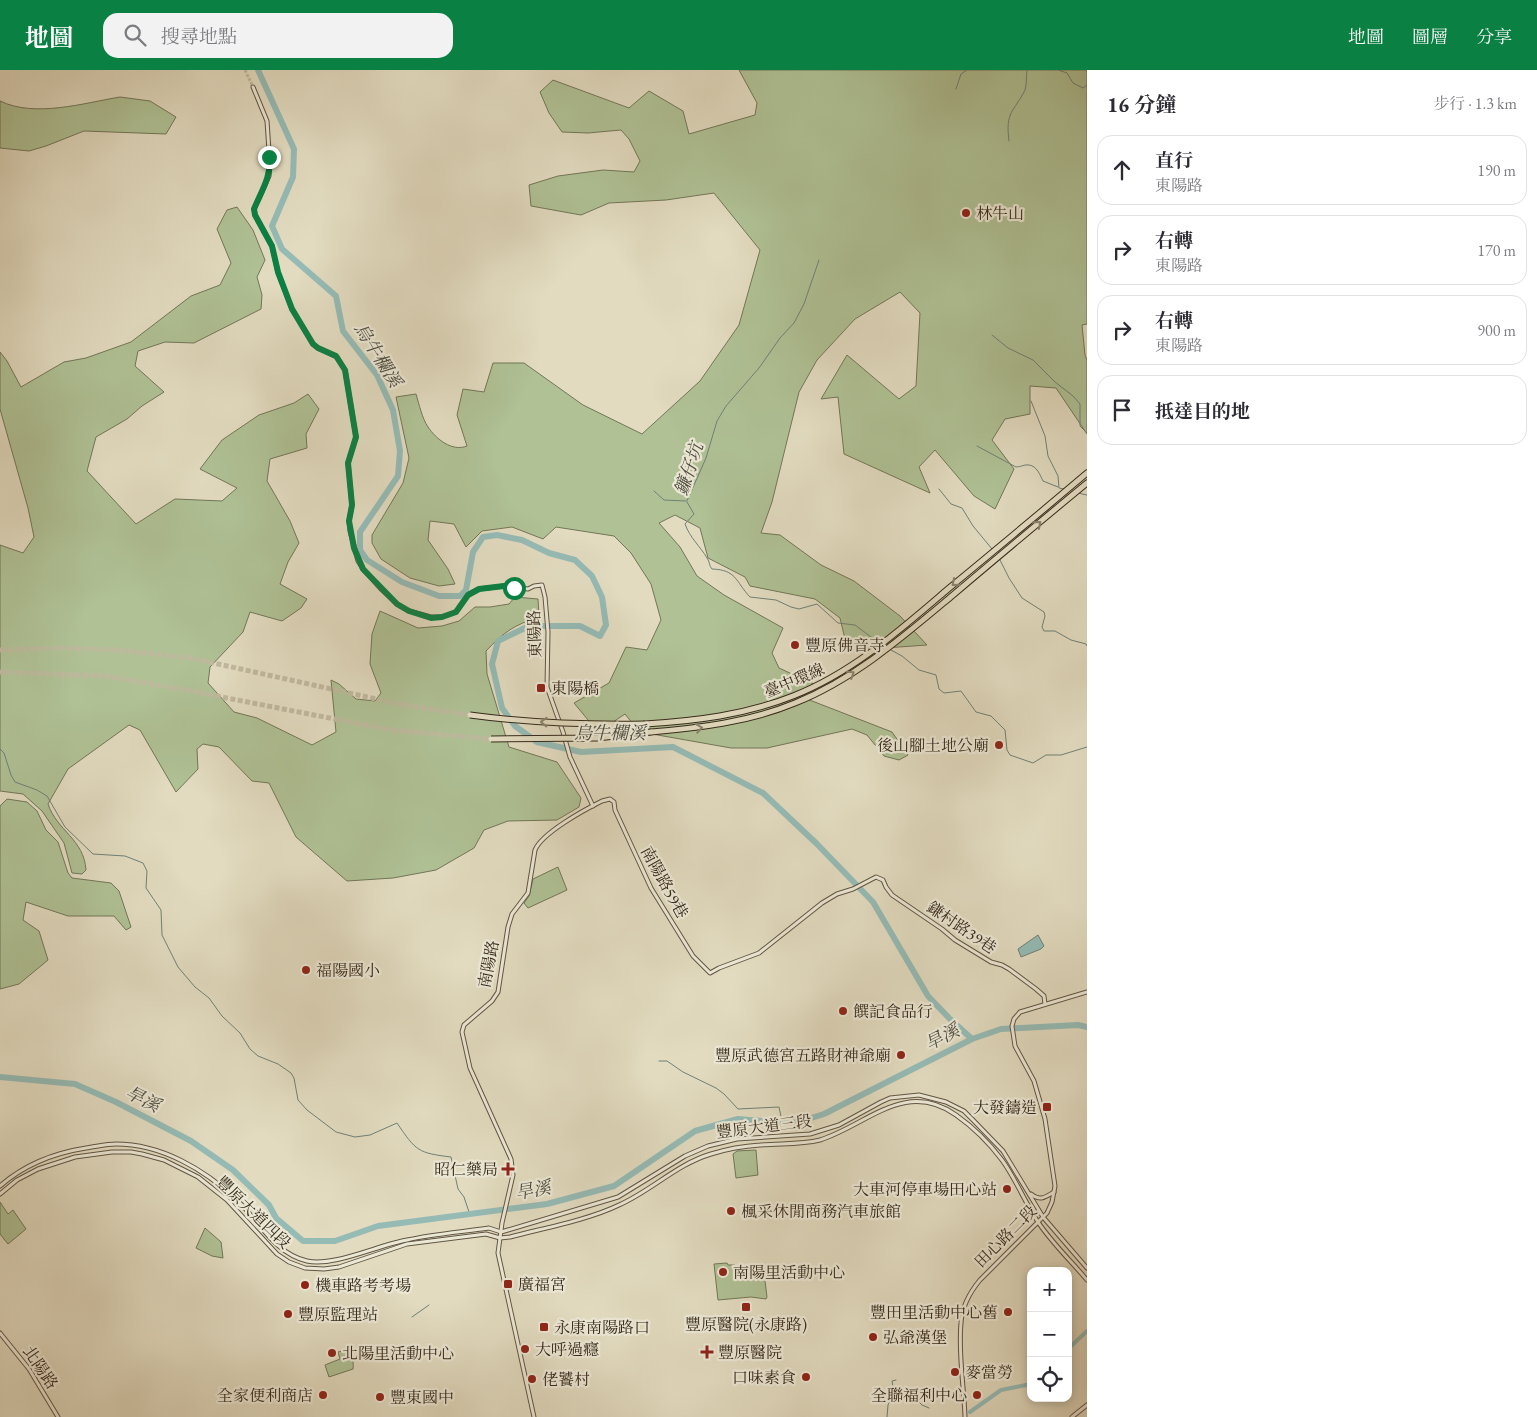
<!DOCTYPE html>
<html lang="zh-TW">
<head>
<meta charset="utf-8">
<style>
	body { margin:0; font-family:"EB Garamond","Noto Serif TC",serif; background:#f2f2f3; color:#2b2b33 }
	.controls { position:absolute; right:15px; bottom:15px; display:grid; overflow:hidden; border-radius:10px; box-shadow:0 2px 8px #0003 }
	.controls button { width:45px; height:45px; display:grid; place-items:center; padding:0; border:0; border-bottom:1px solid #e1e1e2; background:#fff; color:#2b2b33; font:25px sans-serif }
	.stop { position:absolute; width:15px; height:15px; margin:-11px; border:4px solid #0b8043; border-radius:50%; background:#fff }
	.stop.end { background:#0b8043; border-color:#fff; box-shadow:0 1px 5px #0008 }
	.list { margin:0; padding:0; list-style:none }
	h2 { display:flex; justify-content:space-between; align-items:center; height:65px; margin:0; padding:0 20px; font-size:21px }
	h2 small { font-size:16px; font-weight:400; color:#7c7c81 }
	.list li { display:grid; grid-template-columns:32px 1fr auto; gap:15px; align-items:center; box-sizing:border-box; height:70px; margin:0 10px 10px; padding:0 10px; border:1px solid #e1e1e2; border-radius:15px }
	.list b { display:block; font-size:19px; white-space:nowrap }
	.list p { margin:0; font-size:16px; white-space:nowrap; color:#7c7c81 }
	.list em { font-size:16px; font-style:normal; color:#7c7c81 }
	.icon { flex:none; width:28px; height:28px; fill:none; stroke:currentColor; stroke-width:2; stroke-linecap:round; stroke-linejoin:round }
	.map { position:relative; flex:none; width:1087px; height:1347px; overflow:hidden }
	header { display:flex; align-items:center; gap:30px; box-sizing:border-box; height:70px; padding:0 25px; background:#0b8043; color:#fff }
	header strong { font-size:24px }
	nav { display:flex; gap:28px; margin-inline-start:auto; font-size:18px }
	.search { width:350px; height:45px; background:#f2f2f3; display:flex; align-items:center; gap:12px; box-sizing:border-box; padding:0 18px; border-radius:15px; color:#7c7c81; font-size:19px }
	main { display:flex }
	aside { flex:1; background:#fff }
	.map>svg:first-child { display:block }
	.green { fill:#afc195; stroke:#727658 }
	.water { fill:#95bbb5; stroke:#6f8177 }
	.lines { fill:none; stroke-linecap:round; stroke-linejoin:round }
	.stream { stroke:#6f8177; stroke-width:1 }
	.canal { stroke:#95bbb5; stroke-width:4 }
	.river { stroke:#95bbb5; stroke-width:6 }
	.minor-tunnel { stroke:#c0b89f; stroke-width:3; stroke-dasharray:3 1.5; stroke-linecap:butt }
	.highway-tunnel { stroke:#c0b89f; stroke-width:5; stroke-dasharray:5 2.5; stroke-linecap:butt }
	.minor-casing { stroke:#615644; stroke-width:5 }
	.highway-casing { stroke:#362a1b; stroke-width:7 }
	.minor { stroke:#ece8d6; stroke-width:3 }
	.highway { stroke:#e2dbc0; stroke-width:5 }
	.highway-bridge-casing { stroke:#362a1b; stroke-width:7; stroke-linecap:butt }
	.highway-bridge { stroke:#e2dbc0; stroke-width:5 }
	.oneway { stroke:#8c826e }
	.route { stroke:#0b8043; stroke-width:6 }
	.poi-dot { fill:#8f2418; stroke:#ece8d6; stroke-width:2 }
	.labels { text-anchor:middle; stroke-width:4.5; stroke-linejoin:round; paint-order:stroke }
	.poi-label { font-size:16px; fill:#362a1b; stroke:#ece8d6; text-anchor:start }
	.street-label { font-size:16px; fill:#362a1b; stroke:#ece8d6 }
	.water-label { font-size:18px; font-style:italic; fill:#4e4e42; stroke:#ece8d6 }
</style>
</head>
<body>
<header>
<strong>地圖</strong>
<div class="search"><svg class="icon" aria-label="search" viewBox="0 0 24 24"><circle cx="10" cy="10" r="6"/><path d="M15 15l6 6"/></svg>搜尋地點</div>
<nav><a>地圖</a><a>圖層</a><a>分享</a></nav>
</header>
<main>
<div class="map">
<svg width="1087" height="1347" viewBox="0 0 1087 1347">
	<rect width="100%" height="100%" fill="#e2dbc0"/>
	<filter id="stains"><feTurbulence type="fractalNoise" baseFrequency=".004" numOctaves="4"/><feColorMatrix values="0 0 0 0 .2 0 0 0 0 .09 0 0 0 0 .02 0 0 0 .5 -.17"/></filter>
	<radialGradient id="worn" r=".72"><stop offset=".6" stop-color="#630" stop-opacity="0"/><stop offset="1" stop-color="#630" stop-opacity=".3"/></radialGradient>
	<!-- green -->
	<g class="green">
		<path d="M739,0h348v254l-5,1 3,30 2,5v74l-31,-46 -26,-2v28l-25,5 -13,21 22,29 -19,40 -21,-13 -39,-46 -16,17 11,26 -86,-39 -6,-57 -17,2 26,-44 52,44 17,-13 4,-73 -20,-21 -45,27 -38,41 -18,32 -27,110 -11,31 19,2 41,30 33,16 46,35 27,29 -56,4 -26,-10 -5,-21 -25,-19 -65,-13 -5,-9 -37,-19 -8,-30 -25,-13 -16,8 21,24 17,29 27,19 59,33 -11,25 7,15 37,17 -9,14 85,33 16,23 -9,5 -15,-4 -17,-21 -15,-6 -85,19h-36l-79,-14 -37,6 -6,-7 24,-9 -8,-10 -27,18 -24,-29 35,-20 17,-36 21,3 14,-30 -10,-36 -20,-31 -17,-17 -58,-9 -13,12 -31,-12 -30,4 -16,16 -12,-23 -24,-3 -2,19 20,29 7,15 -16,2 -29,-8 -29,-19 -9,-16v-8l31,-52 6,-25 -13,-61 20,-3c3,10 6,24 12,33 8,12 24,25 39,19l-10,-31 6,-26 21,3 9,-29h31l59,42 59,29 58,-53 39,-56 21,-75 -46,-57 -48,7 -57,3 -28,12 -50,-9 -2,-21 29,-9 45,-6 31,2 6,-11 -11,-22 -8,-9 -33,3 -26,-1 -13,-19 -9,-21 13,-12 76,28 20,-17 34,20 6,23 66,-19 2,-12z"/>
		<path d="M120,27l30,4 26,16 -10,17 -82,-3 -38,15 -17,5 -29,-3v-47c35,17 84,2 120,-4z"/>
		<path d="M237,137l16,23 12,30 -8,17 5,18 -1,14 -67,34 -29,-1 -27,9 -3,15 29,26 -22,14 -15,13 -31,18 -9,34 49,53 39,-25 47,2 15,-13 -37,-19 22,-29 37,-25 35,-12 14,-9 11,15 -13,25 1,14 -37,11 -3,22 23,40 9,22 -11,19 -8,22 27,15 -6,9 -19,13 -32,-9 -7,20 -33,35 -2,16 26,29 23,6 55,27 24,-13 -5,-52 8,4 17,15 19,2 6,-8 -11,-29 2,-30 8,-23 38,17 24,-2 17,-5 16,-14h15l19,-3 6,-7 23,2 1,18c-25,8 -35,15 -53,34l1,23 22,73 48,15 24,36 -2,9 -22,13 -49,1 -24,9 -10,18 -38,22 -43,8 -46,3 -51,-44 -27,-54 -17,-2 -33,-34 -16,-3 -6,5 1,20 -22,23 -36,-62 -11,-5 -61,44 -20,35c9,27 36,35 38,66l-4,4 -10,-1 -8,-30 -22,-32 -19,-17 -23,-3v-246l23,8 11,-16 -6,-29 -28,-99v-57l7,9 14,26 43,-25 22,-4 45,-16 60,-46 29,-11 11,-22 -14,-34 10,-19z"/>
		<polygon points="7,729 27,732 37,741 46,760 58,772 68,803 72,808 111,813 119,821 131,857 126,860 114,846 68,846 26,832 23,850 39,861 48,890 19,914 0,919 0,736"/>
		<polygon points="558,797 567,820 528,838 524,833 529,826 533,809"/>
		<polygon points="756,1080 758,1105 736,1108 733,1084 737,1081"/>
		<polygon points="0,1132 8,1144 13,1140 26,1159 8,1174 0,1164"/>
		<polygon points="205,1158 221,1172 223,1188 212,1186 196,1178"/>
		<polygon points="727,1193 728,1195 735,1195 736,1197 763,1195 767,1227 766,1229 751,1227 718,1230 714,1194"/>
		<path d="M346,1280c6,5 8,10 7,19l-24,8 -4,-12 15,-6 -2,-7z"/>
	</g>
	<!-- water -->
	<polygon class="water" points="1038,865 1044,876 1041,879 1021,887 1018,879"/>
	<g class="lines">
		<!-- stream -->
		<g class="stream">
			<polyline points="1058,0 1067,3 1073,13 1083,18 1087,15"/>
			<polyline points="956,19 961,4 967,0"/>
			<path d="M1009,71c-4,-30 5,-29 16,-51 2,-6 1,-14 2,-20"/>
			<polyline points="992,265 1008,278 1033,290 1055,312 1073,326 1080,334 1080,356 1087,363"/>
			<polyline points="1031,331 1045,366 1048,386 1058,406 1059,418 1064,419"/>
			<path d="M977,376l39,21c5,0 9,-3 13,-2 8,1 11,10 14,16l15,6"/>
			<polyline points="939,419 951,434 962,438 973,456 992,479"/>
			<polyline points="654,421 664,430 686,431"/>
			<polyline points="1078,423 1087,425"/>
			<polyline points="687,431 706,388 717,351 726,336 759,298 780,268 794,253 804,234 819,190"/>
			<path d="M687,432l7,12 -9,10c5,14 15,22 22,34 3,4 2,8 5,11 25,1 23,12 38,28l26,3 15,7 8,2 18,-5 21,19 17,2 24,18"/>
			<polyline points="999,488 1009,508 1022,528 1044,542 1045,546 1042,557 1044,561 1055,561 1071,570 1086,574 1087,576"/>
			<polyline points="889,579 902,586 919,600 936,605 939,619 944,623 961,621 976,642 991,646 1005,660 1007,680 1010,685 1033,693 1046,685 1061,685 1087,677"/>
			<path d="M0,679l4,4 7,22 4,7 22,8 10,6 18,31 28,27 32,2 18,7 4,8 -1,17 15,22 1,25 16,32 17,20 14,11 13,18 18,17 10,16 8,7 20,8 13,9 3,5 4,22 9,10 29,22 19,5 15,-2 27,-12c19,28 21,30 54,34l7,32 6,8 6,18"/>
			<polyline points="659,991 667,991 683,1002 716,1018 724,1024 738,1039 779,1037 782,1051"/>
			<polyline points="412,1247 429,1235"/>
			<polyline points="908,1321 922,1335 929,1338"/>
			<polyline points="887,1347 888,1335 894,1323 892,1311 896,1310"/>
		</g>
		<!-- canal -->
		<g class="canal">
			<polyline points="1068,1279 1087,1261"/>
			<polyline points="970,1342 1001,1320 1031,1314"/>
		</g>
		<!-- river -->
		<g class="river">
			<polyline points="258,0 294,79 293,107 272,156 282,179 336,226 343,261 377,305 393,340 400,381 398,406 360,462 360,480 367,490 402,512 439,526 460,526 466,520 473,482 483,467 497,465 522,470 549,483 575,490 592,506 602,527 606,555 600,566 580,556 529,556 498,571 492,594 502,638 515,656 537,672 581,682 673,677 763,723 817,774 873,832 928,926 950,949 972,969"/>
			<polyline points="0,1007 75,1014 116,1032 191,1071 233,1100 269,1135 276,1148 303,1171 335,1171 378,1156 547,1134 614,1116 695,1061 738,1049 773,1052 805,1050 824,1044 972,969 1001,959 1078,955 1087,957"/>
		</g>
		<!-- minor-tunnel -->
		<polyline class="minor-tunnel" points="245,0 253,17"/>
		<!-- highway-tunnel -->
		<g class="highway-tunnel">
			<polyline points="0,580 62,578 118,580 191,588 399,634 470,645"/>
			<polyline points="0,602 106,606 191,621 391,660 491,669"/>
		</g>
		<defs>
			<g id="minor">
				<polyline points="253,17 267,51 270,96 269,106 254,139 255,145 272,176 278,203 292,239 313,274 318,278 337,287 345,300 356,367 348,393 352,435 349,451 350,461 358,491 363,499 382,520 397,534 409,541 431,547 442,547 456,542 468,525 479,519 504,516 528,519 534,516 542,515 545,527 548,562 547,617 563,662 570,687 593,736"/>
				<path d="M0,1116c24,-21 54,-33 86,-38 9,-1 20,-4 30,-4 45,0 88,25 121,56 22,21 38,54 70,61 27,6 71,-16 100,-21 27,-6 55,-8 82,-12l12,4 7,-2 110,-33 67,-41 23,-10 29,-7 73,-5 29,-9 42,-23 9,-4 29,-3 27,7 18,9 9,9 30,31 40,66 44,51"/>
				<path d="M0,1124l17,-14 21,-11 37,-12 37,-5h19l11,2 22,6 34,17 29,23 50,54 12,8 16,6 19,1 15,-2 68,-23 79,-10 14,4 10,-1c34,-9 78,-17 109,-32 32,-14 58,-41 92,-51 16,-5 33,-8 49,-9 20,-2 40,0 60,-5 47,-15 85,-61 136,-25 17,12 34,29 46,45 14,19 23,43 36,62 14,21 33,39 49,58"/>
				<path d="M1031,1124c9,7 13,4 23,-2"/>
				<polyline points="0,1263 29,1299 58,1347"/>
				<path d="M534,1347l-36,-164 4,-30 11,-48 -2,-16 -41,-91 -8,-36 2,-7 28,-24 6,-9 10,-65 4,-13 16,-21 7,-43c7,-17 49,-40 67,-49l8,-2 4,3 1,8 36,78 42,68 17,17 9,-5 40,-15 63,-50 15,-9 16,-5 23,-12 7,3 3,7 6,8 50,34 13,11 36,22 11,3 7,4 27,20 8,7 1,8"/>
				<path d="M965,1347c-1,-31 -7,-64 -4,-94 1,-16 9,-31 19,-43l67,-67 5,-11 3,-16 -10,-67 -11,-38 -19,-35 -3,-20 2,-7 6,-7 67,-20"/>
				<polyline points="1072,1347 1087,1335"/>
			</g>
			<g id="highway">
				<path d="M645,654c50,-3 100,-9 148,-28 59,-23 107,-66 155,-107 46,-38 93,-77 139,-116"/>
				<path d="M651,662c48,-4 98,-10 144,-29 60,-24 109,-67 158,-108 45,-38 89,-75 134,-112"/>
			</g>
		</defs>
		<!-- minor casing -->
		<use href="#minor" class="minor-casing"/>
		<!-- highway casing -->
		<use href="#highway" class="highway-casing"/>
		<!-- minor -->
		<use href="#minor" class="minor"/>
		<!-- highway -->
		<use href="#highway" class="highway"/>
		<defs>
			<g id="highway-bridge">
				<path d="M470,645c59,8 115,10 175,9"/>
				<polyline points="491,669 597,668 651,662"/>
			</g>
		</defs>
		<!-- highway-bridge casing -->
		<use href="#highway-bridge" class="highway-bridge-casing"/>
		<!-- highway-bridge -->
		<use href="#highway-bridge" class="highway-bridge"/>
	</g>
	<!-- one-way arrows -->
	<defs><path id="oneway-chevron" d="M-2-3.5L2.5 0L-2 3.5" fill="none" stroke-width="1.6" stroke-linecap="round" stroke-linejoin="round" transform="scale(1.25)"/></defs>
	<g class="oneway">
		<use href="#oneway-chevron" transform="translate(1038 454) rotate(-40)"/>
		<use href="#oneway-chevron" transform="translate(955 513) rotate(140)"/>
		<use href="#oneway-chevron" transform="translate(851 604) rotate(-33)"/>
		<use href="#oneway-chevron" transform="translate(544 652) rotate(-178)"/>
		<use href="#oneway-chevron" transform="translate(699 658) rotate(-9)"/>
	</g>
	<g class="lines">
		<!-- route -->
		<path class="route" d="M269,87c3,19 -8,35 -15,52l1,6 17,31 6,26 14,37 21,35 5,4 18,8 9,14 11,67 -8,26 4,42 -3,16 5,27 9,21 34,35 12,7 22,7 11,-1 14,-5 12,-17 11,-6 25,-3 10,2"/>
	</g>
	<!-- markers -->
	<g class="poi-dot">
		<circle cx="966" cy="143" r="5"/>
		<circle cx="795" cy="575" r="5"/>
		<rect x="536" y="613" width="10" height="10" rx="2.5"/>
		<circle cx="999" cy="675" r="5"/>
		<circle cx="306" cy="900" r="5"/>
		<circle cx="843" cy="941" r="5"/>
		<circle cx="901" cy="985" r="5"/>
		<rect x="1042" y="1032" width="10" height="10" rx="2.5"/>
		<path d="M505.5 1091.5h5v5h5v5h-5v5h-5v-5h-5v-5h5z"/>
		<circle cx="1007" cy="1119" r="5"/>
		<circle cx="731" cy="1141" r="5"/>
		<circle cx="723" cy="1202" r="5"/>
		<rect x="503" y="1209" width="10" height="10" rx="2.5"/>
		<circle cx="305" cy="1215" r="5"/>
		<rect x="741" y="1232" width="10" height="10" rx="2.5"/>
		<circle cx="1008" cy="1242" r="5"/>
		<circle cx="288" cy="1244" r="5"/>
		<rect x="539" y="1252" width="10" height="10" rx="2.5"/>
		<circle cx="873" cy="1267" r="5"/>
		<circle cx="525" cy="1279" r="5"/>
		<path d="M704.5 1274.5h5v5h5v5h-5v5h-5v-5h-5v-5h5z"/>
		<circle cx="332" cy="1283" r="5"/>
		<circle cx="955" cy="1302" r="5"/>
		<circle cx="806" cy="1307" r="5"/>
		<circle cx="532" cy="1309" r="5"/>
		<circle cx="323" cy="1325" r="5"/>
		<circle cx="977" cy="1325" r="5"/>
		<circle cx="380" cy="1327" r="5"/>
	</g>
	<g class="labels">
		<!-- poi labels -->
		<g class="poi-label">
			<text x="976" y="149">林牛山</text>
			<text x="805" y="581">豐原佛音寺</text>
			<text x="551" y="624">東陽橋</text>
			<text x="989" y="681" text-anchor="end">後山腳土地公廟</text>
			<text x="316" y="906">福陽國小</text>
			<text x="853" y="947">饌記食品行</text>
			<text x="891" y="991" text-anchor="end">豐原武德宮五路財神爺廟</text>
			<text x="1037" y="1043" text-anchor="end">大發鑄造</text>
			<text x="498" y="1105" text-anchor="end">昭仁藥局</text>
			<text x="997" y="1125" text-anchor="end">大車河停車場田心站</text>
			<text x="741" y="1147">楓采休閒商務汽車旅館</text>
			<text x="733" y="1208">南陽里活動中心</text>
			<text x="518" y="1220">廣福宮</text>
			<text x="315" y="1221">機車路考考場</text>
			<text x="998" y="1248" text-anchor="end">豐田里活動中心舊</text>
			<text x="298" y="1250">豐原監理站</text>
			<text x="746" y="1260" text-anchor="middle">豐原醫院(永康路)</text>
			<text x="554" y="1263">永康南陽路口</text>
			<text x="883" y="1273">弘爺漢堡</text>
			<text x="535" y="1285">大呼過癮</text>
			<text x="718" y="1288">豐原醫院</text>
			<text x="342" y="1289">北陽里活動中心</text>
			<text x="965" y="1308">麥當勞</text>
			<text x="796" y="1313" text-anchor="end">口味素食</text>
			<text x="542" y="1315">佬饕村</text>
			<text x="313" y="1331" text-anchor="end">全家便利商店</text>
			<text x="967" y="1331" text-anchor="end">全聯福利中心</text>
			<text x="390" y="1333">豐東國中</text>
		</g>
		<!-- street labels -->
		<g class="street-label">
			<text transform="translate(534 564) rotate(-92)" y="6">東陽路</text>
			<text transform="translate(794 610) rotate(-23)" y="6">臺中環線</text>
			<text transform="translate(665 812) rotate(61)" y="6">南陽路59巷</text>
			<text transform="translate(962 857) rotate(34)" y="6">鎌村路39巷</text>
			<text transform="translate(488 894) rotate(-79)" y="6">南陽路</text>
			<text transform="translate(764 1056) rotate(-7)" y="6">豐原大道三段</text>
			<text transform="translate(254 1142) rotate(44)" y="6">豐原大道四段</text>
			<text transform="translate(1005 1166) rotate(-45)" y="6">田心路二段</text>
			<text transform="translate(41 1297) rotate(56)" y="6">北陽路</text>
		</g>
		<!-- water labels -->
		<g class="water-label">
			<text transform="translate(378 285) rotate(58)" y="6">烏牛欄溪</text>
			<text transform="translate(689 399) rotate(-72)" y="6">鐮仔坑</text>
			<text x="610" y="669">烏牛欄溪</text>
			<text transform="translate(942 967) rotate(-27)" y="6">旱溪</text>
			<text transform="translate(143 1029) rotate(27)" y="6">旱溪</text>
			<text transform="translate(533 1120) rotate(-10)" y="6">旱溪</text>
		</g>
	</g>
	<rect width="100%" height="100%" filter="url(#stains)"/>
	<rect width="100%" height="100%" fill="url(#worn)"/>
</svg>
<div class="controls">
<button>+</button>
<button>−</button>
<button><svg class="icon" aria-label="locate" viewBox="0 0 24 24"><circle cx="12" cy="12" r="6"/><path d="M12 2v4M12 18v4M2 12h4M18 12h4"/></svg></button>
</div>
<div class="stop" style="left:514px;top:518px"></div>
<div class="stop end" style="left:269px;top:87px"></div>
</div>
<aside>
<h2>16 分鐘<small>步行 · 1.3 km</small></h2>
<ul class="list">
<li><svg class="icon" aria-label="ahead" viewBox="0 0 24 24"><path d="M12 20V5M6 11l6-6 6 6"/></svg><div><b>直行</b><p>東陽路</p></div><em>190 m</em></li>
<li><svg class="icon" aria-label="right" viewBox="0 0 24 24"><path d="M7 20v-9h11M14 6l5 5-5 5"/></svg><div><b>右轉</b><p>東陽路</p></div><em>170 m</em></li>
<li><svg class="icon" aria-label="right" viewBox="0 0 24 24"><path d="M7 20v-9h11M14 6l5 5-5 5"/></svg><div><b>右轉</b><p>東陽路</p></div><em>900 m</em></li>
<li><svg class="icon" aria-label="arrive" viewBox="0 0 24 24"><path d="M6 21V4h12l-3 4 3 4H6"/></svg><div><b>抵達目的地</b></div></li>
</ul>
</aside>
</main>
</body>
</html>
